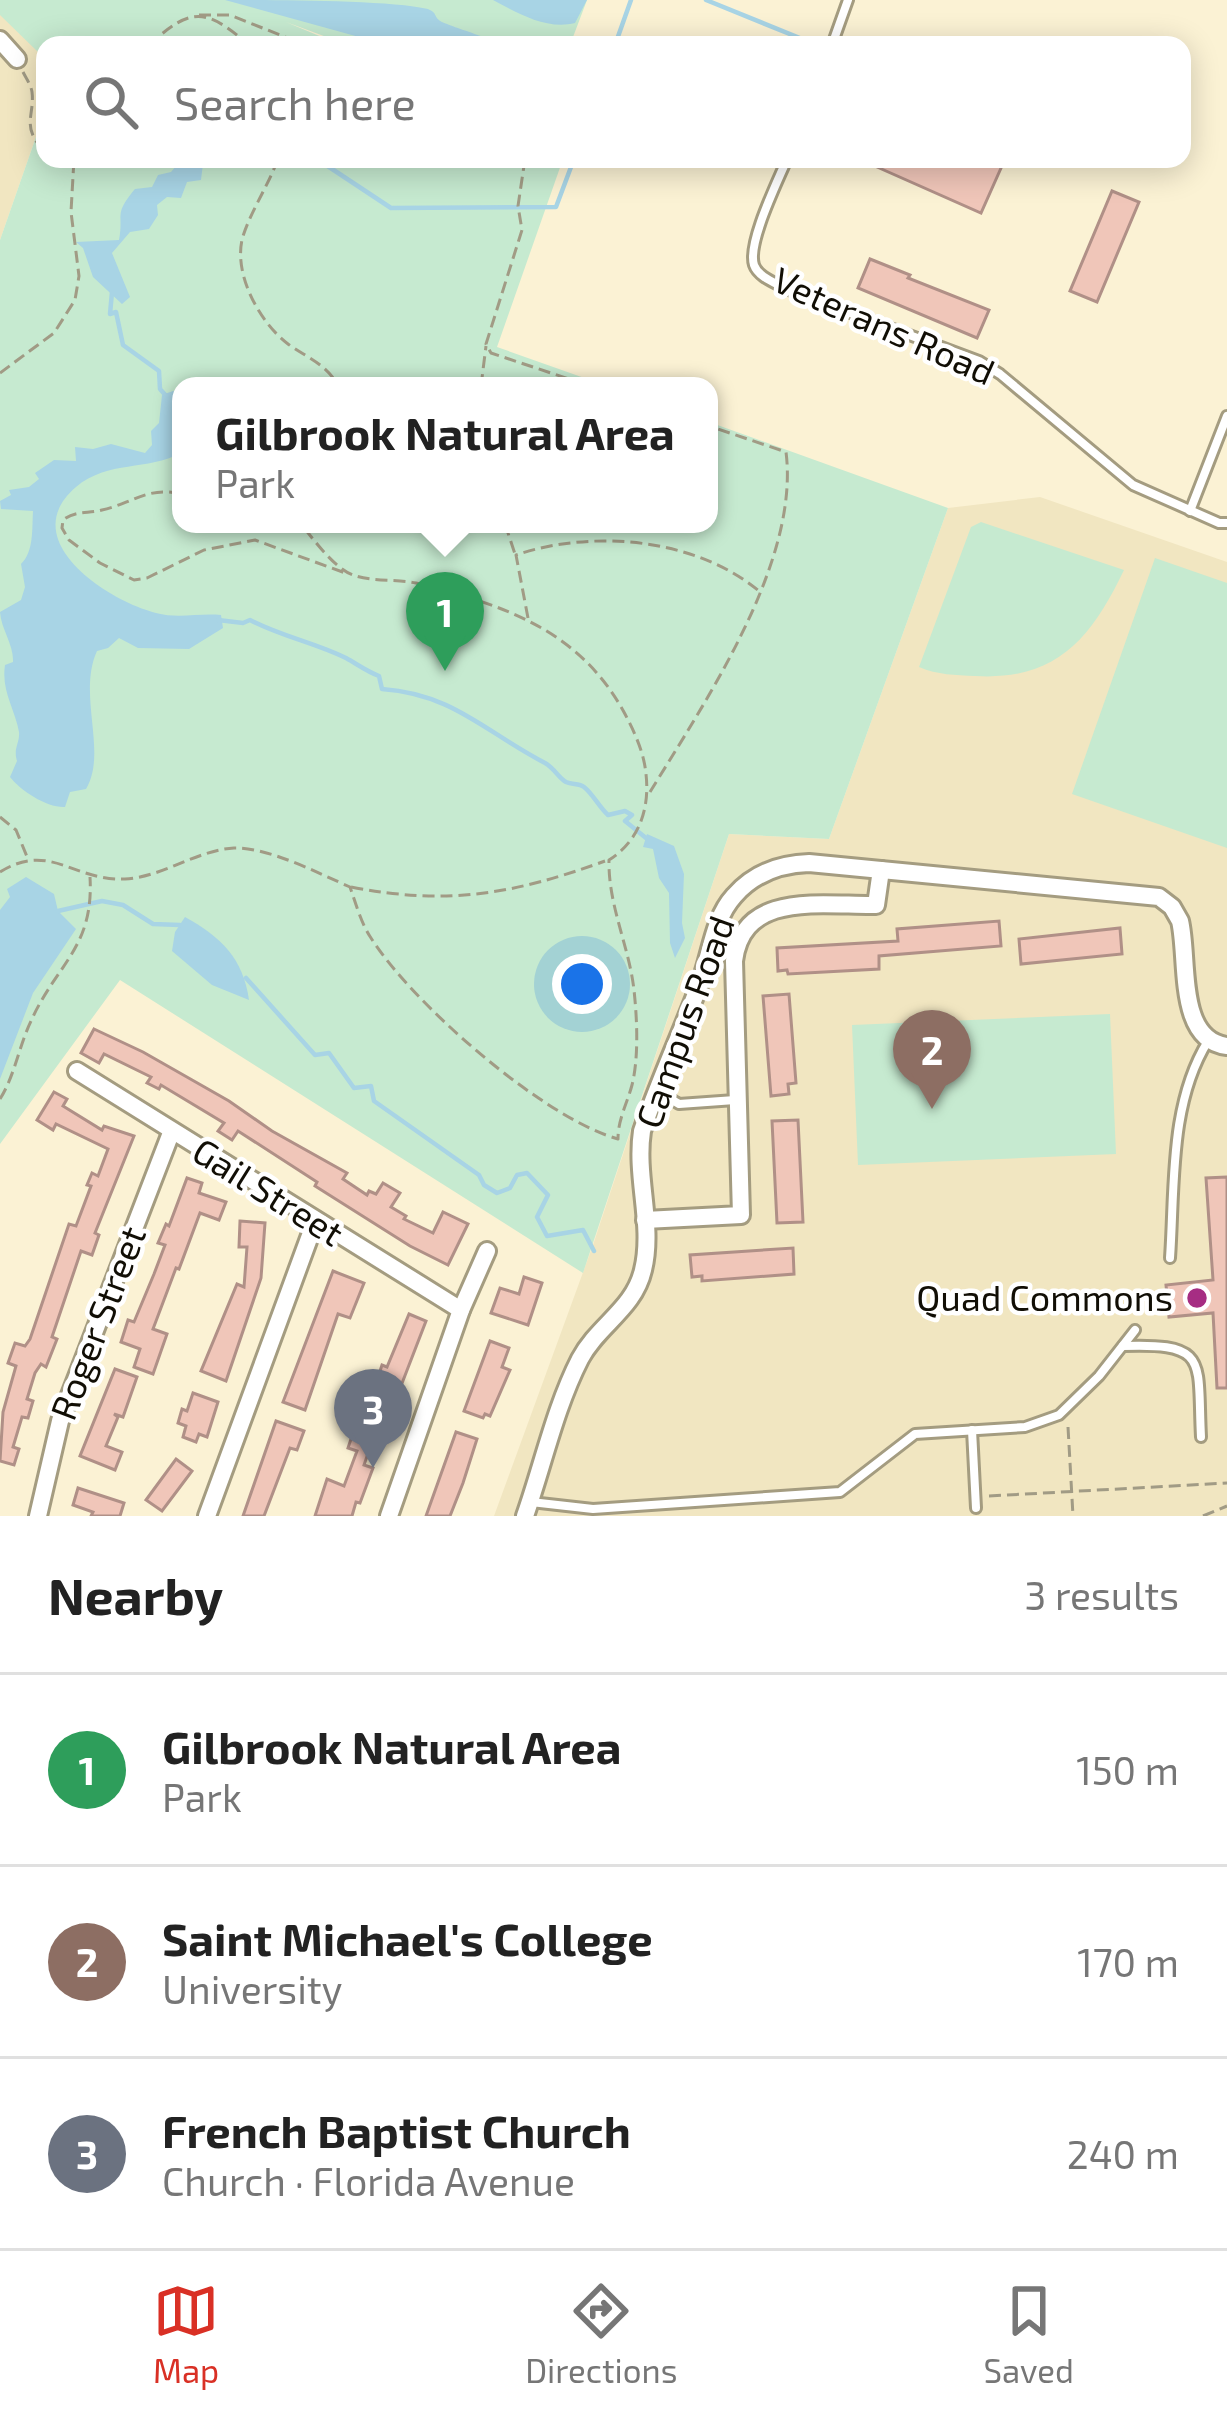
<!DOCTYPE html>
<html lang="en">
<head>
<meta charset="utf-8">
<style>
	body { margin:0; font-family:"Exo 2",sans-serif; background:#f2f2f2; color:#222 }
	.you { position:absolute; left:582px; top:984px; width:42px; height:42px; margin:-30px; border:9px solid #fff; border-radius:50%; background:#1a73e8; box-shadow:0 0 0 18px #1a73e833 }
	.badge { display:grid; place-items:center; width:78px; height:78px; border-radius:50%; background:#d93025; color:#fff; font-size:39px; font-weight:700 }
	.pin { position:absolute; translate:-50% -99px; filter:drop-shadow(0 3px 6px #0008) }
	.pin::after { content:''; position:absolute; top:63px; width:42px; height:36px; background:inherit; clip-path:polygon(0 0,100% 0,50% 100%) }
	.popup { position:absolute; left:172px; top:377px; width:546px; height:156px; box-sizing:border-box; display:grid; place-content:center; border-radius:24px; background:#fff; filter:drop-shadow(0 3px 9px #0005); font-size:39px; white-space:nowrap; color:#767676 }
	.popup b { font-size:45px; color:#222 }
	.popup::after { content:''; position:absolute; left:50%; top:100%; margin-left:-24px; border:24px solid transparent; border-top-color:#fff }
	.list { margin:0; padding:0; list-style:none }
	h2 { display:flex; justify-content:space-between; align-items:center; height:156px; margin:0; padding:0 48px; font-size:51px }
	h2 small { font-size:39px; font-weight:400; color:#767676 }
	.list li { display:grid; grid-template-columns:78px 1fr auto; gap:36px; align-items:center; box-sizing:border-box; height:192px; padding:0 48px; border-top:3px solid #e0e0e0 }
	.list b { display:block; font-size:45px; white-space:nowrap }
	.list p { margin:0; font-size:39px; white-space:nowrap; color:#767676 }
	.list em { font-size:39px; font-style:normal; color:#767676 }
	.icon { flex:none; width:66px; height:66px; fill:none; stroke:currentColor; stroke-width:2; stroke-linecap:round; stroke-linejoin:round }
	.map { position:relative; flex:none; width:1227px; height:1516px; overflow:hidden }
	.search { position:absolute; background:#fff; box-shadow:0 6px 30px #0003; left:36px; right:36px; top:36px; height:132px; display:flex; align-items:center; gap:30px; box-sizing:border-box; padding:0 42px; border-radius:24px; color:#767676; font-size:45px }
	.sheet { height:732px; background:#fff }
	nav { display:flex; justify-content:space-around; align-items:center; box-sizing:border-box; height:168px; border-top:3px solid #e0e0e0; background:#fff; font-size:33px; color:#767676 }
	nav a { display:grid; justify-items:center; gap:6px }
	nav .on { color:#d93025 }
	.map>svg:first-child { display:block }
	.built { fill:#f1e6c1 }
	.green { fill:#c6ead0 }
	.water { fill:#a8d4e5 }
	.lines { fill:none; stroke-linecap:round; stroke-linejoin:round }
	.stream { stroke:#a8d4e5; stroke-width:4.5 }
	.building { fill:#f0c6b9; stroke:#b09087; stroke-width:3 }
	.lane-casing { stroke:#a49c80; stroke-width:14 }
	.street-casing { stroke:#a49c80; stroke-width:22 }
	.path { stroke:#a19b85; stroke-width:3; stroke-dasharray:12 6; stroke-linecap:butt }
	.lane { stroke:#fff; stroke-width:8 }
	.street { stroke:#fff; stroke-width:16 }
	.poi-dot { fill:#a62d83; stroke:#fff; stroke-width:4.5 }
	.labels { text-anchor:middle; stroke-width:9; stroke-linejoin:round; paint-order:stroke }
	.street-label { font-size:36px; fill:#110e05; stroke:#fff }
	.poi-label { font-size:36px; fill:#110e05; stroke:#fff; text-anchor:end }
</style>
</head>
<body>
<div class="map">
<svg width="1227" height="1516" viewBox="0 0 1227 1516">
	<rect width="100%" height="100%" fill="#fbf2d4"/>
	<!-- built -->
	<g class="built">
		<polygon points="0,0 38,51 45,87 45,111 0,240"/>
		<polygon points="1040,497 1227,562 1227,1516 494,1516 593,1245 729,834 829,839 948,508"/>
	</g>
	<!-- green -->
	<g class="green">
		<polygon points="0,0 587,0 570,45 348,45 286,22 341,45 45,45 45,87 38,52 0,15"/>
		<polygon points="45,111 45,159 563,159 497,347 607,386 181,386 181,524 709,524 709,422 948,508 829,839 729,834 583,1273 120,980 0,1144 0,240"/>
		<path d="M981,522l143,48c-33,69 -68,111 -149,106 -20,-1 -37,-1 -56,-9l52,-140z"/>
		<polygon points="1155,558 1227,583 1227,848 1072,794"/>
		<polygon points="1110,1014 1116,1154 858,1165 852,1025"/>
	</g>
	<!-- water -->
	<g class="water">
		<path d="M225,0c48,0 164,0 203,9 11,5 4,7 14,13 3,2 62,22 67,23h-121z"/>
		<path d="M493,0h94l-12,23c-29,7 -57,-10 -82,-23z"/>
		<path d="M182,159l21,5 -2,16 -14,2 -6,16 -14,-1 -10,8 1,10 -9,14 -19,3 -18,21 18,44 -8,7 -29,-27 -10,-29 -7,-6 43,-2c5,-26 -6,-25 16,-51l17,-2 6,-12 13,-3z"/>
		<path d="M173,391l8,2v60c-33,18 -73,7 -105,34 -62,53 32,114 80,126 22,6 42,0 65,2l2,13 -34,21 -51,-1 -19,-10 -11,10 -11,3c-20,44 11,101 -11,138l-16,3 -5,15c-18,1 -44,-16 -55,-30l7,-16c-4,-13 3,-18 2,-29 -4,-23 -18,-41 -14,-67l8,-3c1,-17 -12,-33 -13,-50l21,-12 4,-13 -4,-23c13,-12 11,-36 12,-53l-32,-2 -1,-8 11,-6 -2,-5 20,-3 10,-8 -4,-6 19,-13 22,1 -1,-14 18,2 18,-5 34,9 7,-8 -1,-14 8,-8 3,-28z"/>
		<polygon points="647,834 674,846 684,874 682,923 685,938 675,958 670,943 669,893 659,878 653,849 643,847"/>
		<polygon points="26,877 54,894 58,911 76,929 33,993 0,1079 0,910 10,897 7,889"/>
		<path d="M185,917c36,20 58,41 64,83l-37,-15 -40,-34 3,-19z"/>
	</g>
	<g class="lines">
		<!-- stream -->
		<g class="stream">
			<polyline points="706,0 817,45"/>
			<polyline points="615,45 631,0"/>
			<polyline points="317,159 391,208 556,207 574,159"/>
			<polyline points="112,292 110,314 116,312 123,345 159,371 160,389 168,398"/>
			<path d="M218,620l25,3 7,-3c33,17 63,22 96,38 11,6 20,13 33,18l3,13c71,5 103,43 163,74 9,5 14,15 21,19 6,3 13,1 18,5 9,7 15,20 24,28l17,-4 7,4 -7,6 21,17"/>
			<polyline points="58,911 102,901 123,905 153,924 180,925"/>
			<polyline points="246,978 315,1055 329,1053 354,1088 371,1086 374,1101 479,1175 484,1185 497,1193 510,1188 517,1175 527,1173 548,1195 537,1217 547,1236 583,1230 594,1251"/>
		</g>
	</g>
	<!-- building -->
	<g class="building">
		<polygon points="859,159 1005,159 981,213"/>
		<polygon points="1112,191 1139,202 1097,302 1070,291"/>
		<polygon points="870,259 910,275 908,278 989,310 977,338 858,288"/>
		<polygon points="999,921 1001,946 879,956 879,969 788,974 787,970 778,971 777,948 898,941 897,929"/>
		<polygon points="1120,928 1122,954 1021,964 1019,939"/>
		<polygon points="789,994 796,1083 788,1084 789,1094 771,1096 763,996"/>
		<polygon points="94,1029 143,1052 229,1101 272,1131 347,1173 343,1179 367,1195 369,1191 376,1194 383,1183 400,1193 391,1207 406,1216 404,1219 433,1233 443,1212 468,1224 448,1265 410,1246 315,1186 317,1182 238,1131 232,1140 218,1131 224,1123 161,1085 159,1089 147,1083 151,1077 104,1054 99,1063 81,1053"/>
		<polygon points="54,1092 67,1099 63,1106 102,1130 104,1126 134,1136 95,1233 99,1235 92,1255 81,1251 52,1337 57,1339 46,1367 41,1364 35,1373 27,1399 33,1401 28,1418 22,1417 13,1447 19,1449 14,1465 0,1461 3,1412 16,1366 8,1363 15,1343 25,1346 30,1339 69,1224 76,1226 91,1186 87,1185 92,1173 98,1176 108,1149 56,1124 53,1130 37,1120"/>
		<polygon points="798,1120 803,1222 777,1223 772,1121"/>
		<polygon points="1227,1177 1227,1388 1217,1388 1213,1313 1169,1317 1166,1285 1213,1280 1206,1178"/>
		<polygon points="187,1178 202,1183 199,1193 226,1202 219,1220 200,1213 179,1269 176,1268 153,1329 167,1334 153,1374 134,1367 140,1349 121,1342 128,1320 134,1322 154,1274 165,1245 158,1243 166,1224 169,1226"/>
		<polygon points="240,1221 265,1223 261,1278 226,1381 201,1371 237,1284 244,1287 247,1247 239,1247"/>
		<polygon points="793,1248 794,1274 702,1281 702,1276 692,1277 690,1255"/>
		<polygon points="333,1271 364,1283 350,1318 338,1314 305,1410 283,1402"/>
		<polygon points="524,1277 542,1283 528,1325 491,1313 500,1288 519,1294"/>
		<polygon points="409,1314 426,1321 394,1404 390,1403 376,1444 372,1442 364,1465 373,1468 360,1503 356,1502 352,1516 315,1516 327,1479 344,1486 357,1451 348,1448 356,1424 362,1426 382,1365 387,1367"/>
		<polygon points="490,1341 509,1348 502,1367 510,1370 490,1416 485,1414 483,1418 464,1411"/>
		<polygon points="115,1369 137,1377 123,1417 114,1414 118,1417 106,1446 122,1452 115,1470 80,1456"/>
		<polygon points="193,1393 218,1402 207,1437 199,1434 196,1442 183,1437 186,1426 178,1423 182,1409 187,1411"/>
		<polygon points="276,1421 304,1431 297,1450 290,1448 264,1516 243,1516"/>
		<polygon points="456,1432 477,1439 463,1483 450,1516 426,1516"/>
		<polygon points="176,1459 192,1471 162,1511 146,1500"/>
		<polygon points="78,1488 124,1503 120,1516 91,1516 93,1512 73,1505"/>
	</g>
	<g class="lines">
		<defs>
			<g id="lane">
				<polyline points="832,45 848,0"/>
				<path d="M787,159c-9,22 -40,84 -33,106 4,12 22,18 32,24l193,72 21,13 133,111 86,38h8"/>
				<polyline points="1190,511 1227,416"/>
				<polyline points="659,1092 679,1104 735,1100"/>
				<path d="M1170,1258c5,-72 -1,-154 38,-217"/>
				<path d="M1123,1346c87,-3 74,14 78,91"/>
				<polyline points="972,1430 976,1508"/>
				<polyline points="531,1502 593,1509 840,1492 915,1434 1025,1427 1059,1415 1099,1376 1135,1330"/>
			</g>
			<g id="street">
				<polyline points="0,40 17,59"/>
				<polyline points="77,1071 461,1310"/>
				<path d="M645,1220l96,-5 -7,-254c9,-71 88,-55 142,-56l5,-35"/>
				<polyline points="38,1516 60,1421 171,1133"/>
				<polyline points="207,1516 315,1222"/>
				<polyline points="389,1516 461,1310 487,1251"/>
				<path d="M525,1516c18,-51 30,-108 55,-157 18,-34 54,-50 63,-89 11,-45 -8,-93 -1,-139 17,-50 40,-99 58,-148 11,-28 13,-64 34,-87 19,-22 46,-32 75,-33l350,34 13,10 8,14c9,37 -4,119 47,125"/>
			</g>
		</defs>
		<!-- lane casing -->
		<use href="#lane" class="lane-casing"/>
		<!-- street casing -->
		<use href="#street" class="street-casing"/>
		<!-- path -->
		<g class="path">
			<polyline points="199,15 230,15 305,45"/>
			<path d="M149,45c42,-38 56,-38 100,0"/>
			<path d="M23,72c3,6 8,13 9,20 3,23 -12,36 13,59"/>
			<path d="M278,159c-10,27 -26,50 -35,77 -11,37 17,87 45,108 18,13 40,21 50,42"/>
			<polyline points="525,159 518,206 522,230 486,344 491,353 590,386"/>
			<polyline points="0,373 54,333 75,300 79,276 71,212 74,159"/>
			<polyline points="481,386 486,346"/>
			<path d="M181,494c-33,-8 -48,9 -79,16 -14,4 -26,0 -39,10l-1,8 7,12 31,23 34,17 13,-2 57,-28 51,-10 93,34"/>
			<polyline points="505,524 515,554"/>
			<path d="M528,618l-12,-63c77,-26 179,-17 243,36"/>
			<path d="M650,792c55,-90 150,-230 136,-340l-77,-26"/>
			<polyline points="0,817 16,830 28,859"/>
			<path d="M0,872c50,-31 72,9 125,7 38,-2 72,-29 109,-31 34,-1 84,25 116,39 6,17 11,36 21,51 42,66 172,180 247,201 0,-20 9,-35 14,-54 7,-28 5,-67 2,-95 -5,-44 -26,-85 -25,-130 30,-19 41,-51 37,-86 -2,-21 -11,-41 -21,-60 -45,-84 -121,-109 -209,-131 -20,-4 -44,-1 -63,-8 -19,-7 -39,-35 -52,-51"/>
			<path d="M351,887c97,19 163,7 254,-26"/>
			<path d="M0,1099c15,-24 19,-53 31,-78 26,-58 63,-73 59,-144"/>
			<polyline points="1068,1427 1073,1516"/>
			<polyline points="989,1496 1227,1483"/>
			<polyline points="1203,1516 1227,1506"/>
		</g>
		<!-- lane -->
		<use href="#lane" class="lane"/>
		<!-- street -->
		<use href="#street" class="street"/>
	</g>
	<!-- markers -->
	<circle class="poi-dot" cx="1197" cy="1298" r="12"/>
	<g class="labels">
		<!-- street labels -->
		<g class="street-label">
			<text transform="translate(884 326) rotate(24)" y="13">Veterans Road</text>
			<text transform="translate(685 1022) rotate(-70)" y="13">Campus Road</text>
			<text transform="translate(268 1192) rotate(32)" y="13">Gail Street</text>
			<text transform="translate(98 1323) rotate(-69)" y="13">Roger Street</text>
		</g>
		<!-- poi labels -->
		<g class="poi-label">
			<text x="1173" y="1311">Quad Commons</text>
		</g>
	</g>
</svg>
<div class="you"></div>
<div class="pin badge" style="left:445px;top:671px;background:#2e9e5b">1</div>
<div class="popup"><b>Gilbrook Natural Area</b>Park</div>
<div class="pin badge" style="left:932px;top:1109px;background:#8d6e63">2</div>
<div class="pin badge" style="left:373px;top:1468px;background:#6b7280">3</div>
<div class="search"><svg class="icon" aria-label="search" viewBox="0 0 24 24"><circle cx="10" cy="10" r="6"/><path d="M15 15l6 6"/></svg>Search here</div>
</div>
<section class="sheet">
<h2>Nearby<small>3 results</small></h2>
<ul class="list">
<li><span class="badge" style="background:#2e9e5b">1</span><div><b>Gilbrook Natural Area</b><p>Park</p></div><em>150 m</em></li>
<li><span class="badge" style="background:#8d6e63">2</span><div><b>Saint Michael's College</b><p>University</p></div><em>170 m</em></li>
<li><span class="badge" style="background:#6b7280">3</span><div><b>French Baptist Church</b><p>Church · Florida Avenue</p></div><em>240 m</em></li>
</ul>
</section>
<nav>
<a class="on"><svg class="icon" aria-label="map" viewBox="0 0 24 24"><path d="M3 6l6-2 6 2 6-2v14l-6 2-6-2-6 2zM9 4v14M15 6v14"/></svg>Map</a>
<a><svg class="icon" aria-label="directions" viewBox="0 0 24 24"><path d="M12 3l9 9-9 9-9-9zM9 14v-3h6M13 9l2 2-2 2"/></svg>Directions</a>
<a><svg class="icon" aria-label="saved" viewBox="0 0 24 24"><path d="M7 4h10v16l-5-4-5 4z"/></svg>Saved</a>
</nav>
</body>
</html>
